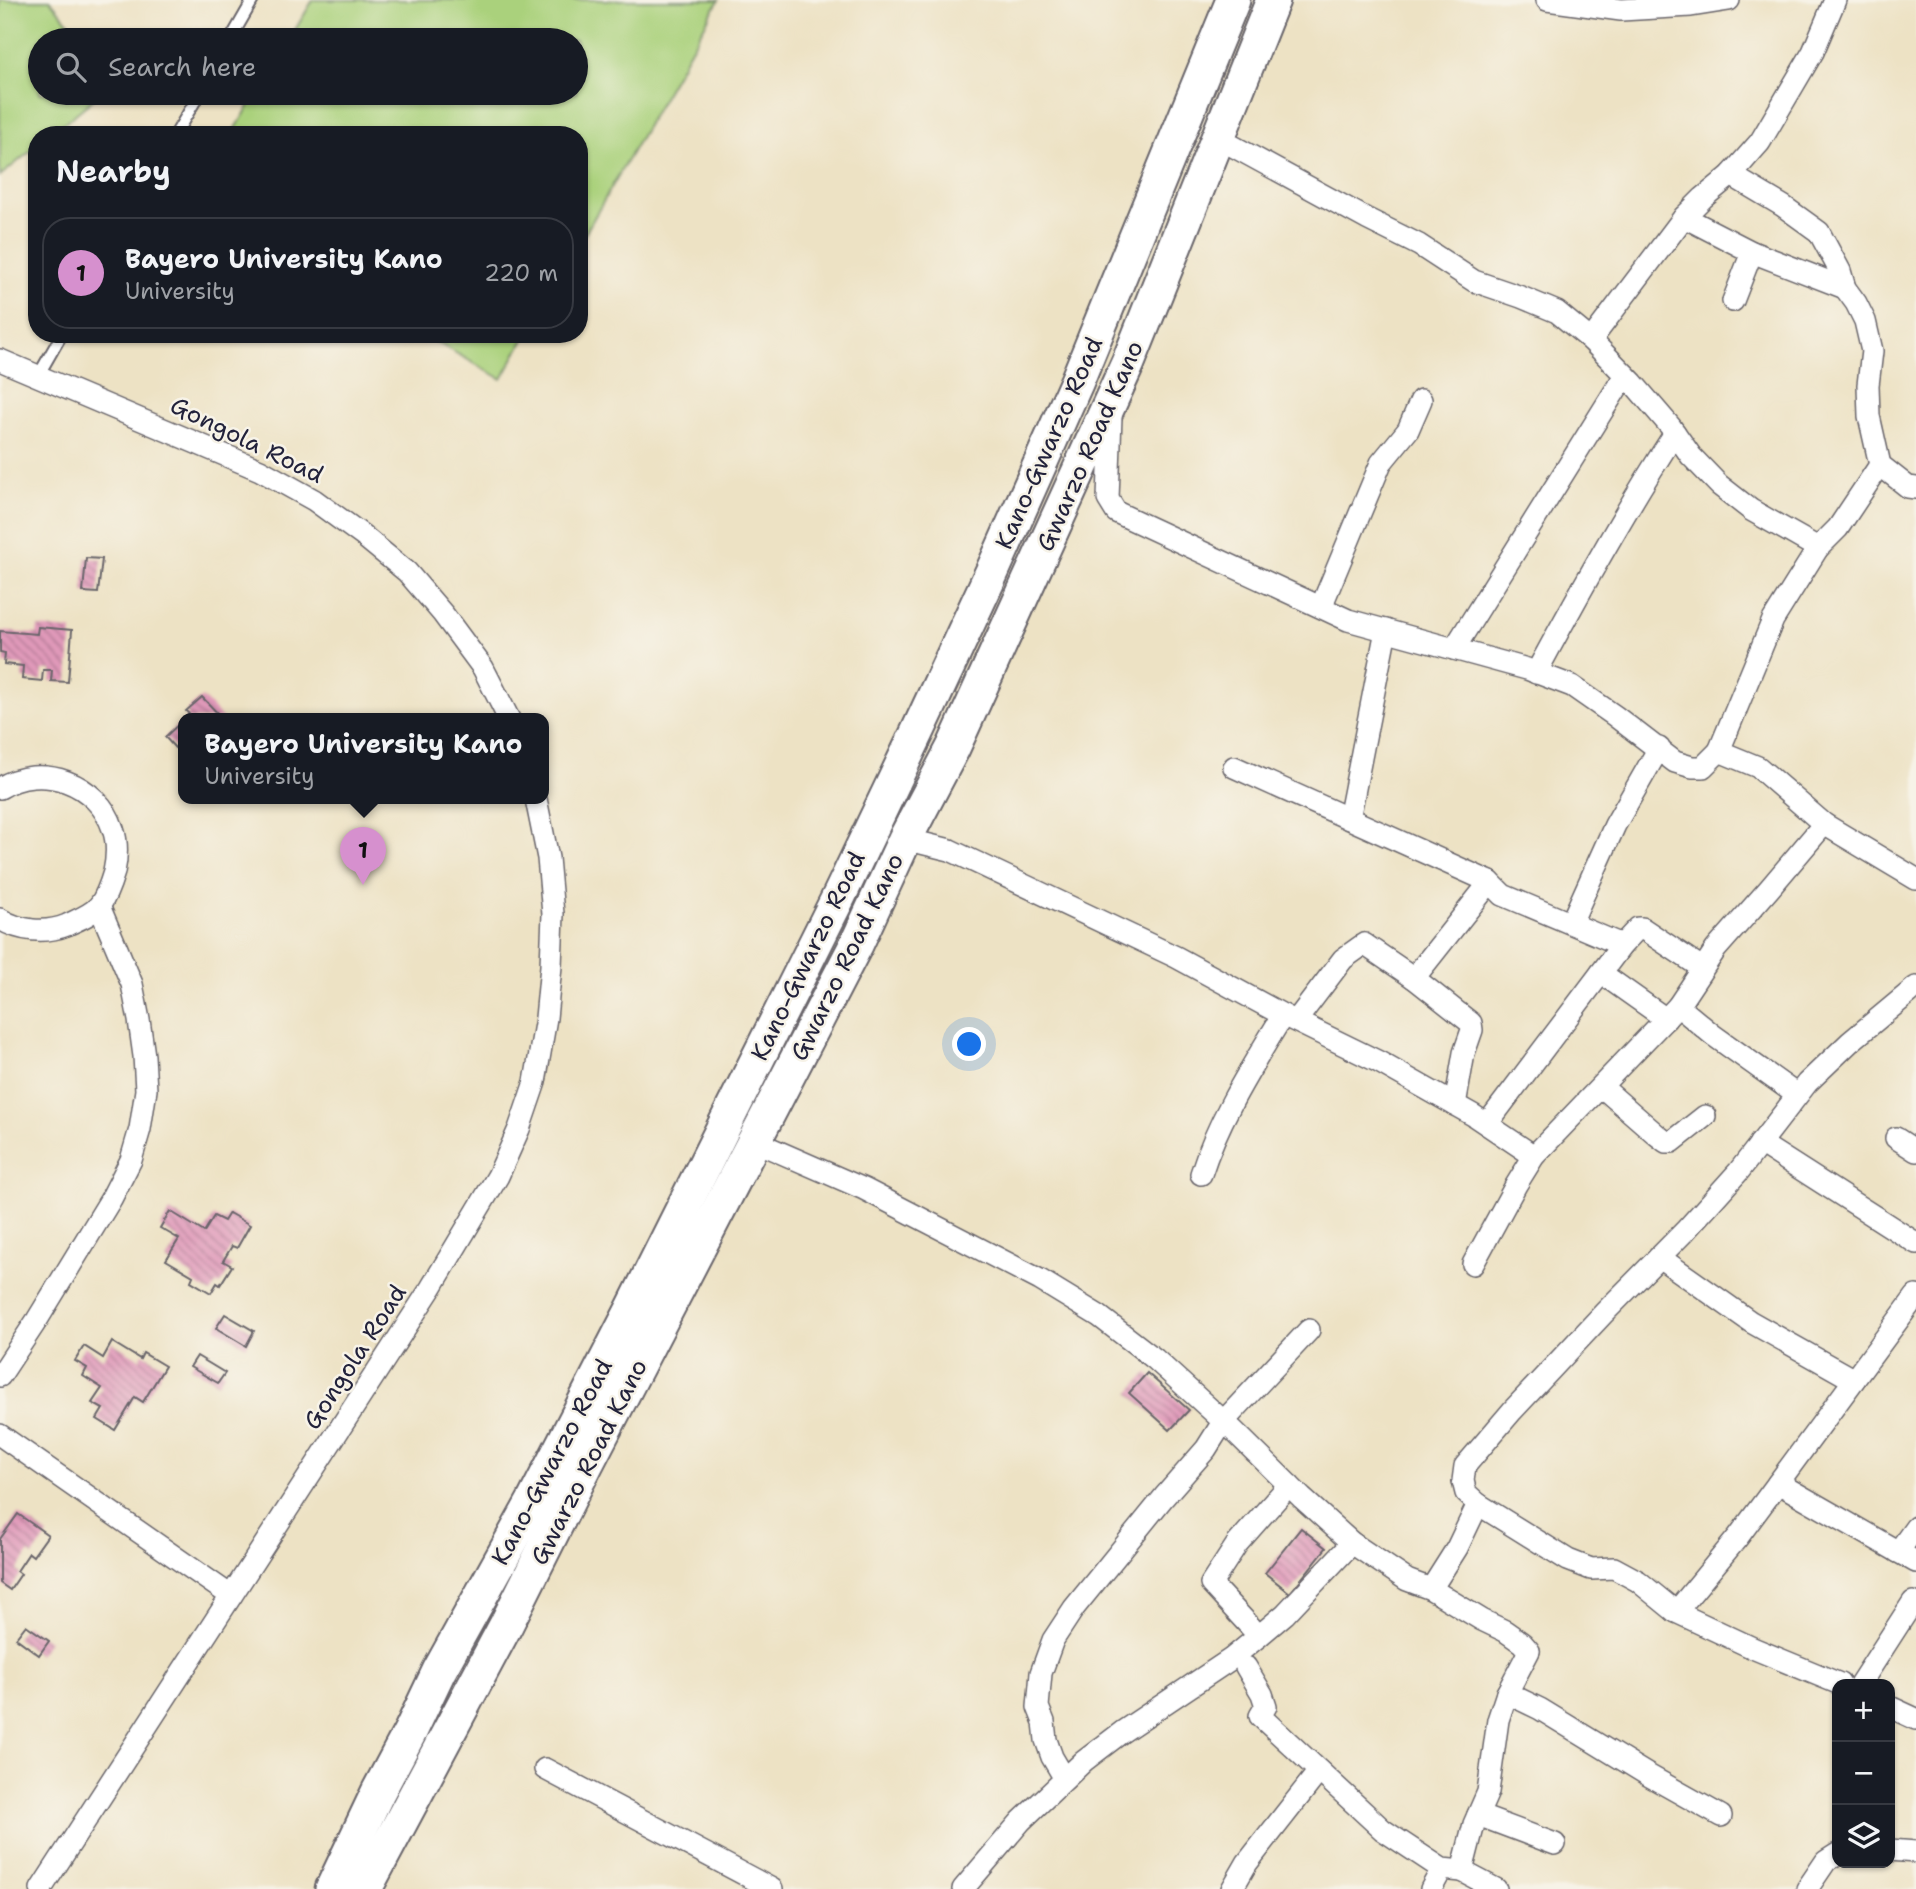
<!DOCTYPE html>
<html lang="en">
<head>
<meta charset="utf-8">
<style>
	body { margin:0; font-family:"Shantell Sans",sans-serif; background:#20242c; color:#f1f3f6 }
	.controls { position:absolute; right:21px; bottom:21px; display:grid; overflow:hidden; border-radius:14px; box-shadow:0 2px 5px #0004 }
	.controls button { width:63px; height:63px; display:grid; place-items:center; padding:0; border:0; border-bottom:2px solid #363941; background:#171b24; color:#f1f3f6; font:35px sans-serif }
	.you { position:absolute; left:970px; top:1045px; width:24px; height:24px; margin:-18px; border:5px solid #fff; border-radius:50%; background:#1a73e8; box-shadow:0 0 0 10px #1a73e833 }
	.badge { display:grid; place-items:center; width:46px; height:46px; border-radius:50%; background:#d690ce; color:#111; font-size:23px; font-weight:700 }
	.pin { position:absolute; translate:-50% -58px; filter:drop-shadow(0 2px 4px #0008) }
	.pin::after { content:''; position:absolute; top:37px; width:24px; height:21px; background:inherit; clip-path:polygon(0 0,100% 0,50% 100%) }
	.popup { position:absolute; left:178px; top:713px; width:371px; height:91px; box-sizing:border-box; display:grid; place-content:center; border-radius:14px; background:#171b24; filter:drop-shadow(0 2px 5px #0005); font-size:23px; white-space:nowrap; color:#9ea1a6 }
	.popup b { font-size:26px; color:#f1f3f6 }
	.popup::after { content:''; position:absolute; left:50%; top:100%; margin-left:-14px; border:14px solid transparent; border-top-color:#171b24 }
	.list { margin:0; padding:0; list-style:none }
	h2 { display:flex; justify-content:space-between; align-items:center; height:91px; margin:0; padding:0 28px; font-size:30px }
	h2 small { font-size:23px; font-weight:400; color:#9ea1a6 }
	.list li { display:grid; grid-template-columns:46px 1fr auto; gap:21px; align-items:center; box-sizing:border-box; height:112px; margin:0 14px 14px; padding:0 14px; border:2px solid #363941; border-radius:28px }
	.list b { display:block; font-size:26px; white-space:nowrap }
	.list p { margin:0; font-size:23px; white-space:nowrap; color:#9ea1a6 }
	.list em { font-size:23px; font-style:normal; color:#9ea1a6 }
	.icon { flex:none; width:38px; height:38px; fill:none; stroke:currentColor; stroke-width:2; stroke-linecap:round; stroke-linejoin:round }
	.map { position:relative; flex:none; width:1916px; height:1889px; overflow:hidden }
	.search { position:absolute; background:#171b24; box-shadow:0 2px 5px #0004; left:28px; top:28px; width:560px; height:77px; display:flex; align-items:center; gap:18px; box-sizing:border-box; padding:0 24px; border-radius:38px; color:#9ea1a6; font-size:26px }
	.panel { position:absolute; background:#171b24; box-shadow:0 2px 5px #0004; left:28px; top:126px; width:560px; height:217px; border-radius:28px }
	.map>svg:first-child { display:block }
	.pitch { fill:#aad17c; stroke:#667a5c; stroke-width:2 }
	.building { fill:url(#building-back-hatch) }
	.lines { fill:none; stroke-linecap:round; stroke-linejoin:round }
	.service-casing { stroke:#69656b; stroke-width:14 }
	.minor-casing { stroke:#69656b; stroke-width:24 }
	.primary-casing { stroke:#69656b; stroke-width:37 }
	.service { stroke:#fff; stroke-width:10 }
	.minor { stroke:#fff; stroke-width:21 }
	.primary { stroke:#fff; stroke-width:33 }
	.labels { text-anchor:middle; stroke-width:5; stroke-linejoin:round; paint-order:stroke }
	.street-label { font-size:24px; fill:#22223b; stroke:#f7f3e8 }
</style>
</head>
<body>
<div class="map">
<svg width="1916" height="1889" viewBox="0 0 1916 1889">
	<defs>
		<pattern id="building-back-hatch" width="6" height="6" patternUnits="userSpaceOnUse" patternTransform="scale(1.75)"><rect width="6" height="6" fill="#e099b9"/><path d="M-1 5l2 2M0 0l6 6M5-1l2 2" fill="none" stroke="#b57c98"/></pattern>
	</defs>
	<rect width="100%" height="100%" fill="#f7f3e8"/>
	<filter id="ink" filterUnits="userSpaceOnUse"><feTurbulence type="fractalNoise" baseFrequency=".0143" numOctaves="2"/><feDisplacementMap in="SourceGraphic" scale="14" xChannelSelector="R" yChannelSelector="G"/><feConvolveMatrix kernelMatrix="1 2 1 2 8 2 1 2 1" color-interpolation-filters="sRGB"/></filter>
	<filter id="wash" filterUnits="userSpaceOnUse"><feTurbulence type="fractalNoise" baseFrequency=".00686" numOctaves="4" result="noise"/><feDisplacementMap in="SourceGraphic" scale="28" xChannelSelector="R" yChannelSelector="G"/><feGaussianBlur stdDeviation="1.57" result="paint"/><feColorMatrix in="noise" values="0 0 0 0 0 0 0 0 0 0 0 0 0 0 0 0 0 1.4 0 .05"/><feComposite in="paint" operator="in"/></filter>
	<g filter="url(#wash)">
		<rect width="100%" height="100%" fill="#ede2c4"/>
		<!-- pitch -->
		<g class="pitch">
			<polygon points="0,0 50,0 83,40 40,40 40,93 101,93 50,135 37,135 37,146 0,176"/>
			<polygon points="313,0 719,0 579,244 579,135 232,135 257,93 576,93 576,40 289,40"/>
			<polygon points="422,334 527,334 502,379"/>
		</g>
		<g id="blocks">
			<!-- building -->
			<g class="building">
				<polygon points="86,558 102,559 98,593 83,592"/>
				<polygon points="38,627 72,630 68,682 51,681 52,670 43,670 42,681 22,679 23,666 4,664 5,653 0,652 0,631 37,634"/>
				<polygon points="202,697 223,719 184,719 189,714 186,711"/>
				<polygon points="183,720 183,740 175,748 165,737"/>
				<polygon points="170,1211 204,1232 214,1216 224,1221 229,1213 250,1225 237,1248 232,1246 223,1261 232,1266 220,1285 217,1283 211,1293 191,1281 193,1276 166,1260 179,1239 160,1228"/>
				<polygon points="225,1314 254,1331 246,1346 216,1328"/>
				<polygon points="112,1342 140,1359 143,1353 165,1366 143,1402 135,1397 115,1430 97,1419 103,1409 92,1403 102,1388 83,1376 87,1368 75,1361 84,1346 103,1358"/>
				<polygon points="197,1356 225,1373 218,1383 190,1367"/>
				<polygon points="1147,1373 1189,1410 1170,1430 1129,1393"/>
				<polygon points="18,1514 48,1535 33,1556 29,1553 17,1571 21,1574 10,1590 0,1583 0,1539"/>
				<polygon points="1301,1528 1326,1548 1290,1593 1265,1573"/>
				<polygon points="26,1625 49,1641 39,1655 16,1638"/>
			</g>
		</g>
	</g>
	<g filter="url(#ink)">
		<use href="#blocks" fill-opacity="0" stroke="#69656b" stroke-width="2"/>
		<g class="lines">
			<defs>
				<g id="service">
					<polyline points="230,40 253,0"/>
					<polyline points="175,135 200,93"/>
					<polyline points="38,376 62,334"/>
				</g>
				<g id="minor">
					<polyline points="1547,0 1621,10 1691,6 1729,0"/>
					<polyline points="1218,138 1367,219 1419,245 1474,281 1521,297 1557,312 1591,340 1633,383 1670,426 1691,456 1719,485 1751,510 1818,548"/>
					<polyline points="1731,175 1783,206 1819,232 1840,271 1845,288 1856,303 1865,321 1872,351 1868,385 1869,416 1880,465 1908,487 1916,488"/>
					<polyline points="1684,217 1752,252 1845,288"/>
					<polyline points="1733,301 1752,252"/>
					<polyline points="1591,340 1684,217 1703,198 1731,175 1760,142 1813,52 1835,0"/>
					<polyline points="0,360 260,470 314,500 362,535 407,572 443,614 483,668 509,719"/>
					<polyline points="1111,416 1108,499 1116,512 1348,620 1527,669 1572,686 1615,716 1675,762 1692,767 1703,767 1719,751"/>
					<polyline points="1880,465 1838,528 1818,548 1773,620 1719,751 1758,767 1824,824 1916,879"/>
					<polyline points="1321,607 1381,463 1408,430 1421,400"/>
					<polyline points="1454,649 1625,375"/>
					<path d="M1536,673c44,-82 89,-163 139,-240"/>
					<polyline points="1234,767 1490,882 1503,895 1622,945"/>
					<path d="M0,788c41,-26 98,-5 113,41 5,14 4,29 1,43 -3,10 -8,25 -15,34 -8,9 -22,14 -32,19 -22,9 -47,6 -67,-6"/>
					<polyline points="1349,819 1386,630"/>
					<polyline points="905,839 950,850 1176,957 1283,1015 1379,1062 1473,1115 1534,1156"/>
					<polyline points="1571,923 1615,825 1659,748"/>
					<polyline points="1601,973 1666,1019"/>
					<polyline points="1414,978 1490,882"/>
					<polyline points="1678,1006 1713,1035 1797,1095"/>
					<polyline points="1296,1021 1343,959 1364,944 1414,978 1471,1023 1472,1030 1464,1053 1455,1105"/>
					<polyline points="1602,1087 1657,1135 1666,1142 1672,1142 1705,1116"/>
					<polyline points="1487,1124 1622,945 1638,928 1642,928 1702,968"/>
					<polyline points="1896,1138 1916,1151"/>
					<polyline points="754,1141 864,1189 1040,1280 1099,1316 1155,1359 1233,1430 1302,1498 1352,1543 1407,1580 1431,1589 1482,1620 1505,1631 1522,1643 1529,1651 1507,1693 1498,1720 1488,1792 1474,1824 1462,1871 1496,1889"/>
					<polyline points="1760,1143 1916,1243"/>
					<path d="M1201,1174c18,-57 52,-109 82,-159"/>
					<polyline points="1659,1257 1751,1322 1854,1380"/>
					<polyline points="1473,1264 1516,1185 1534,1156 1678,1006 1716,949 1769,889 1824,824"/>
					<polyline points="0,1376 37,1320 111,1199 131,1160 140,1129 146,1090 144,1056 139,1020 132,984 99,906"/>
					<polyline points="0,1435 231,1596"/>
					<polyline points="1778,1483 1916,1562"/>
					<polyline points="1478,1504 1568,1560 1591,1569 1614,1568 1638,1581 1676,1612 1755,1649 1840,1684"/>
					<polyline points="1898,1552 1916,1527"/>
					<polyline points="1431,1589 1457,1548 1478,1504 1466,1493 1463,1481 1465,1466 1512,1411 1604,1313 1685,1231 1739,1171 1807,1083 1850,1042 1916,987"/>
					<polyline points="1676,1612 1738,1537 1767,1498 1916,1296"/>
					<polyline points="1259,1636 1211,1584 1237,1544 1289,1485"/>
					<polyline points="1246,1667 1262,1694 1266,1706 1260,1716 1383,1830 1442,1869 1462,1871"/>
					<polyline points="1860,1684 1913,1602"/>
					<polyline points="1507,1693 1540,1709 1648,1775 1721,1816"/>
					<polyline points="1890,1707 1916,1719"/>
					<polyline points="545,1769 772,1889"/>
					<polyline points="1065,1779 1052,1757 1046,1740 1044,1722 1038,1707 1041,1673 1053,1640 1074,1608 1164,1497 1206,1449 1223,1422 1309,1330"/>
					<polyline points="1478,1815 1555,1844"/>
					<polyline points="1890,1850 1916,1852"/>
					<polyline points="41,1889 431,1288 498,1176 519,1129 535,1082 546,1018 551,966 553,914 548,858 536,799"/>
					<polyline points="963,1889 1021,1821 1084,1761 1122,1732 1231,1659 1259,1636 1285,1614 1352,1543"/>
					<polyline points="1232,1889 1247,1863 1319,1771"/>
					<polyline points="1431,1889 1442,1869"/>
					<polyline points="1807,1889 1826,1861 1837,1854"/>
				</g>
				<g id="primary">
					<polyline points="332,1889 378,1792 411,1730 439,1671 534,1500 633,1308 840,894 917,733 992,572 1077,381 1233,0"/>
					<polyline points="365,1889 506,1625 586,1465 856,945 905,839 953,748 1128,363 1273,0"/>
				</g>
			</defs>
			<!-- service casing -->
			<use href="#service" class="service-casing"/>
			<!-- minor casing -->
			<use href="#minor" class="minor-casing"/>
			<!-- primary casing -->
			<use href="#primary" class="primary-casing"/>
			<!-- service -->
			<use href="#service" class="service"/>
			<!-- minor -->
			<use href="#minor" class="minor"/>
			<!-- primary -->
			<use href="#primary" class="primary"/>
		</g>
	</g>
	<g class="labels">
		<!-- street labels -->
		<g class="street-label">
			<text transform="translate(247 440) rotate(26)" y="8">Gongola Road</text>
			<text transform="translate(1049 443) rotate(-66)" y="8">Kano-Gwarzo Road</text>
			<text transform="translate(1090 446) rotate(-66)" y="8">Gwarzo Road Kano</text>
			<text transform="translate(808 956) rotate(-64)" y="8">Kano-Gwarzo Road</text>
			<text transform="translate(847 957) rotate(-64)" y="8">Gwarzo Road Kano</text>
			<text transform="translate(355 1357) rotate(-57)" y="8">Gongola Road</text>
			<text transform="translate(552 1462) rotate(-62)" y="8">Kano-Gwarzo Road</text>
			<text transform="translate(589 1462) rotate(-63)" y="8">Gwarzo Road Kano</text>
		</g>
	</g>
</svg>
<div class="controls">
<button>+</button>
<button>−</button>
<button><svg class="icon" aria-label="layers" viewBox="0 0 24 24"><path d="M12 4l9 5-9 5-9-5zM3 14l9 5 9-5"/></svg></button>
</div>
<div class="you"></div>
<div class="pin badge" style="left:363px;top:885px">1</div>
<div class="popup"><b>Bayero University Kano</b>University</div>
<div class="search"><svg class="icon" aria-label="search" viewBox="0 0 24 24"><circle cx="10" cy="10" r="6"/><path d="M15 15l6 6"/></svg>Search here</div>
<section class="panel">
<h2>Nearby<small></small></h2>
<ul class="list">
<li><span class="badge">1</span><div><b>Bayero University Kano</b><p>University</p></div><em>220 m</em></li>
</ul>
</section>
</div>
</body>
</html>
